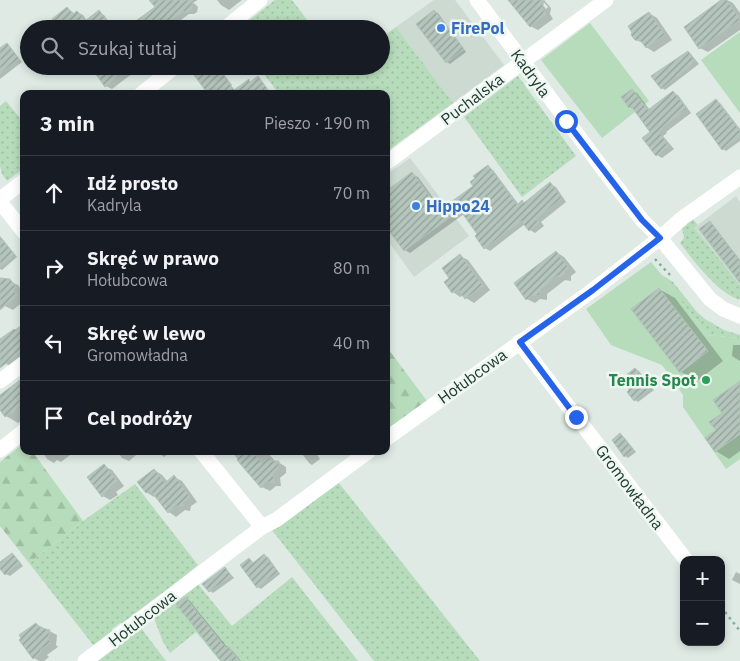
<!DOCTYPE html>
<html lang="pl">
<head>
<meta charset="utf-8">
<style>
	body { margin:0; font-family:"IBM Plex Sans",sans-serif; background:#242831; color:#f1f3f6 }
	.controls { position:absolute; right:15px; bottom:15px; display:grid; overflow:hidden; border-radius:10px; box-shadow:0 2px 8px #0003 }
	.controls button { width:45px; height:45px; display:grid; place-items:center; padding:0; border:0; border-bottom:1px solid #363941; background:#171b24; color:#f1f3f6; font:25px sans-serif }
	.stop { position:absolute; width:15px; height:15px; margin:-11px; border:4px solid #2563eb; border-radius:50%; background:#fff }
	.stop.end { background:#2563eb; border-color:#fff; box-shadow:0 1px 5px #0008 }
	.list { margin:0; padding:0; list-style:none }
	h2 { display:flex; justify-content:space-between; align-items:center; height:65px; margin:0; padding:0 20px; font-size:21px }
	h2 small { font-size:16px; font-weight:400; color:#9ea1a6 }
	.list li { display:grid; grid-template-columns:32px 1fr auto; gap:15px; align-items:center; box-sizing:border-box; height:75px; padding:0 20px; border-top:1px solid #363941 }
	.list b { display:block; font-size:19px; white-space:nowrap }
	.list p { margin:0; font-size:16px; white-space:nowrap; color:#9ea1a6 }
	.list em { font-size:16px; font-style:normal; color:#9ea1a6 }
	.icon { flex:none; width:28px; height:28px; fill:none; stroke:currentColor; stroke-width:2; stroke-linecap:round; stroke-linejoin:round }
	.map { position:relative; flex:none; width:740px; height:661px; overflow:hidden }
	.search { position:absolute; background:#171b24; box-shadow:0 2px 8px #0003; left:20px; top:20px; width:370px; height:55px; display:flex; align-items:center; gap:12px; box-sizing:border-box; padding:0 18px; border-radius:28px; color:#9ea1a6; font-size:19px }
	.panel { position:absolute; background:#171b24; box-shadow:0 2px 8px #0003; left:20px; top:90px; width:370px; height:365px; border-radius:10px }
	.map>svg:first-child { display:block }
	.built { fill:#cddad2 }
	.grass { fill:url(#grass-dots) }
	.forest { fill:url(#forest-firs) }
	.garden { fill:#b7dcbc }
	.shadow { fill:#0003 }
	.building { fill:url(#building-hatch); stroke:#b1c4b9 }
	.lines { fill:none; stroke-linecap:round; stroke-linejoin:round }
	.path { stroke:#7fae99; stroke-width:2.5; stroke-dasharray:2.5 4; stroke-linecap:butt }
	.minor { stroke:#fff; stroke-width:15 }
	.route { stroke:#2563eb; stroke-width:6 }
	.shop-dot { fill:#3f7fe0; stroke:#eff7f2; stroke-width:2 }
	.leisure-dot { fill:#2e9e5b; stroke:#eff7f2; stroke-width:2 }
	.labels { text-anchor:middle; stroke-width:5; stroke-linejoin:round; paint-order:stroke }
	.shop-label { font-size:16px; font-weight:bold; fill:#366cbe; stroke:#eff7f2; text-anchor:start }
	.street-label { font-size:16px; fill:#203a2f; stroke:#eff7f2 }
	.leisure-label { font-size:16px; font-weight:bold; fill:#27864d; stroke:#eff7f2; text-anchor:end }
</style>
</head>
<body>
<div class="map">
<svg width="740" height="661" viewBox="0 0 740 661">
	<defs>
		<pattern id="grass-dots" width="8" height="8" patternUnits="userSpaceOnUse" patternTransform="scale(1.25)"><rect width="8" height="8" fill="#b7dcbc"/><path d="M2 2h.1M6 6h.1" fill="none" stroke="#9dbea2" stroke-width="1.8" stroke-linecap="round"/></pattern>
		<pattern id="forest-firs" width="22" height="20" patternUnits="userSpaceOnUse" patternTransform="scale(1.25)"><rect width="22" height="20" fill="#b7dcbc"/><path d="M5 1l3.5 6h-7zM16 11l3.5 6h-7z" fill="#9dbea2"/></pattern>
		<pattern id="building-hatch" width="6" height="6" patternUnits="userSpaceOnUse" patternTransform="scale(1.25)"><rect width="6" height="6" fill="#b4c5bc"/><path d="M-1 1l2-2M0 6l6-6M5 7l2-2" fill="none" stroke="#92a199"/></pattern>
	</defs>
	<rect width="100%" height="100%" fill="#deeae3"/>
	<!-- built -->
	<g class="built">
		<polygon points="434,0 455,0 504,65 453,103 396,27"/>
		<polygon points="410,158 469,236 414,277 386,238 386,175"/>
		<polygon points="736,196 740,202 740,285 694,228"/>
	</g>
	<!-- grass -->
	<g class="grass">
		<polygon points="275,0 292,0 314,29 238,29"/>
		<polygon points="396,27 453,103 386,152 386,94 279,94 258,66 381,66 381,38"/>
		<polygon points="518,76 576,156 522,197 464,117"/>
		<polygon points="6,101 24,123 24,168 7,181 2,174 0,166 0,106"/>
		<path d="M691,217l7,8 -4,3 46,57v15c-5,-2 -10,-4 -14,-7 -16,-11 -34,-34 -46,-50l4,-5 -2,-10 5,-3 -2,-4z"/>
		<polygon points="651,262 662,275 673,282 697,312 705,319 724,330 740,335 740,338 707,335"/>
		<polygon points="339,483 480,661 374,661 272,530"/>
		<polygon points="135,484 198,565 127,623 120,623 112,629 113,632 94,646 29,563 83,521"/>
		<polygon points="292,577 358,661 220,661 196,632 170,653 163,642 154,618 198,584 232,626"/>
		<polygon points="141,628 166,661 98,661"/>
	</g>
	<!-- forest -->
	<g class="forest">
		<polygon points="386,346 427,401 386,432"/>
		<polygon points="24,443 24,451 32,451 83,521 29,563 0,526 0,462"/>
	</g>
	<!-- garden -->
	<g class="garden">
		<polygon points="590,23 649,101 602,138 541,60"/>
		<polygon points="740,32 740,113 701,60"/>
		<polygon points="651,262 707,335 740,338 740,459 726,469 683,407 683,395 662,365 611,345 586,309"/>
	</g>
	<!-- shadow -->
	<g class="shadow">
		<polygon points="151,0 188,0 195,4 198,7 197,12 194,14 189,14 173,26 169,24 163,29 129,29 156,8"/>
		<polygon points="217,0 242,0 229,10 221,5"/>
		<polygon points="509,0 539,0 546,9 548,7 542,0 544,0 551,8 550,14 553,19 538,30 530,26"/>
		<polygon points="723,0 727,0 733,3 740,13 740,30 708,52 700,48"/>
		<polygon points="68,9 75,14 77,12 83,15 87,21 99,12 104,15 114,29 60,29"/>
		<polygon points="434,11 438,13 466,52 450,64 447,62"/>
		<polygon points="649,13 657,18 672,40 654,52 646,47 644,44 635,39"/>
		<polygon points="7,45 10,47 22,62 0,79 0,50"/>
		<polygon points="688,52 691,54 699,64 665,90 662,88"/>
		<polygon points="128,66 133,73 112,89 106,86"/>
		<polygon points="208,66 218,66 232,85 222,93"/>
		<polygon points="632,91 637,93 650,110 673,93 678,95 691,113 666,132 667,133 663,136 674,149 662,158 657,155 652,133 635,110 630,107"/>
		<polygon points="717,101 720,103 740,129 740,141 726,151 723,149"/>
		<polygon points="488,167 493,170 519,205 522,202 525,203 550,184 556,187 566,202 541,222 544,226 535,233 530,230 525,224 490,251 485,248 479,235 464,214 410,253 405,250 392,232 386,236 386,193 412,174 418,177 442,210 474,186"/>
		<polygon points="710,223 713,225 740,260 740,278"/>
		<polygon points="0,236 17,257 2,270 0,269"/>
		<polygon points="556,252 564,257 576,272 571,276 571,281 565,280 547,294 547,300 540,299 535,303 527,299"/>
		<polygon points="460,256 468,260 490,290 474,303 466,298 464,295 460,297 453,292 451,278"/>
		<polygon points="0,279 9,281 18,285 23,292 20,295 24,299 24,301 13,310 5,306 0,301"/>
		<polygon points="659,289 675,298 723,361 697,381 681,372"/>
		<polygon points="24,328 24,365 17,370 5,363 0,357 0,341 16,331"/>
		<polygon points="733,345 740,345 740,361 732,356"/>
		<polygon points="635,369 639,371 654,390 638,402 635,400 631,390"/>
		<polygon points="24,380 24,419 18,423 6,416 0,408 0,397"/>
		<polygon points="740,382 740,451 729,459 716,451 718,431"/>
		<polygon points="621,435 624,437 636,452 628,458 625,456"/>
		<polygon points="42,451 73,451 69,454 70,455 61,462 57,460 54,463 47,459"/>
		<polygon points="117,451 141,451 129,461 122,458"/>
		<polygon points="156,451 171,451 164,457"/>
		<polygon points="233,451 266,451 276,462 278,462 286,467 286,473 280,478 281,486 276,486 270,491 262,487"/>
		<polygon points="300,451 315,451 320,459 312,465 309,463"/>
		<polygon points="104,466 112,470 124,486 116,492 118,495 110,500 103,496"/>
		<polygon points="154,470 162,475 168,482 174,477 182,481 197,502 191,506 190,511 185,510 176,517 169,512 156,495 154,497 146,492"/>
		<polygon points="12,554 15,556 23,566 10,576 6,574 0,567 0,563"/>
		<polygon points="264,555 268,557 280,574 261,589 258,587 249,560 254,563"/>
		<polygon points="225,569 228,571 234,578 213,593 210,591"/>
		<polygon points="736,572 740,574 740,584 732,580"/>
		<polygon points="186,598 189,600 228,648 232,650 241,661 223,661"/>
		<polygon points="36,624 57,635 56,645 58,647 47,655 49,657 44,661 39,661 34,658"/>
	</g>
	<!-- building -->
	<g class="building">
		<polygon points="149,0 197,0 192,3 192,9 187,12 183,11 161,29 125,29 155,7"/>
		<polygon points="508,0 544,0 542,9 546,14 530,27"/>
		<polygon points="721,0 727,0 740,20 699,49 684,27"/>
		<polygon points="67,7 73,14 77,11 85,21 99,10 113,29 59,29 52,19"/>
		<polygon points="434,10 464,49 446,63 416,24"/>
		<polygon points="649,12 665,35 646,48 641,41 635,40 631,35 632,33 628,26"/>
		<polygon points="7,43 19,59 0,74 0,48"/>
		<polygon points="688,51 696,62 661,89 651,76"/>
		<polygon points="90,66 132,66 105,87"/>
		<polygon points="206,66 217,66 234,90 249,79 250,82 258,76 271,94 208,94 194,75"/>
		<polygon points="632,89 648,110 673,91 687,109 662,128 663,129 659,132 669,146 656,156 642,138 650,132 631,106 629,108 621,97"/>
		<polygon points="716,99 740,131 740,137 722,150 696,114"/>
		<polygon points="488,165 517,205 522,200 524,203 550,182 562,198 536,219 539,223 529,231 521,221 484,249 475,236 477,234 460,210 404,251 386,227 386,191 412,172 440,210 473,186 470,182 475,178 473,176"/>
		<polygon points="710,221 740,261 740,283 699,229"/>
		<polygon points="0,237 15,255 0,267"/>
		<polygon points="556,251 569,268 564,271 564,277 557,276 540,290 539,296 532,295 526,300 514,283"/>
		<polygon points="460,254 483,286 465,299 458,289 452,293 444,282 449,278 442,268"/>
		<polygon points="0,278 10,279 16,287 13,290 18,295 0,310"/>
		<polygon points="659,288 708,351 680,373 631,309"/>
		<polygon points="24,324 24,349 0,368 0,339 14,329 15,330"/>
		<polygon points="635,368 651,388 634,401 627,392 629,390 621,379"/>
		<polygon points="24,377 24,405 12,414 11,412 5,417 0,410 0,395"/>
		<polygon points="740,381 740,434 715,452 705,438 716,430 709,422 722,413 713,400"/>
		<polygon points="620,433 633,450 624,457 612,440"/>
		<polygon points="232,451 252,451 262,463 269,457 272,461 279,461 278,469 273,473 274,483 268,482 261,488 237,460 238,459"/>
		<polygon points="104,464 117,481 109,488 111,490 102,497 87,477"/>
		<polygon points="154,469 165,483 174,475 190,497 183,502 183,507 177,506 168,513 150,490 146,493 137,482"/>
		<polygon points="12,553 20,563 5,575 0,569 0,562"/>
		<polygon points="264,554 278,572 257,588 240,565 249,558 253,563"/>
		<polygon points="225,567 231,576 209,592 202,584"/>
		<polygon points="185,597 226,648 228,646 240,661 221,661 176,604"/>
		<polygon points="36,623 40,628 50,630 48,639 51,642 40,650 42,652 33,659 19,640 21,638 19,635"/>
	</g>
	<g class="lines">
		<!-- path -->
		<g class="path">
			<polyline points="655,259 670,275"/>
			<polyline points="721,607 740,631"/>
		</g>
		<!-- minor -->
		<g class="minor">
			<polyline points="477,0 603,169 642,220 660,238 710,299 723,309 740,316"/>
			<polyline points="224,29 260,0"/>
			<polyline points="141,94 176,66"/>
			<polyline points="386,163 606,0"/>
			<polyline points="0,199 24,181"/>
			<polyline points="0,202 24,232"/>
			<polyline points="519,342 686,560"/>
			<polyline points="0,381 24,363"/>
			<polyline points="386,439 593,290 660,238 681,219 740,177"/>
			<polyline points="0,450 24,431"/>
			<polyline points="201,451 262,527"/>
			<polyline points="85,661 262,527 276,520 369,451"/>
		</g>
	</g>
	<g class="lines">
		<!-- route -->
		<polyline class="route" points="566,121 642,220 660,238 593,290 520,342 576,417"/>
	</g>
	<!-- markers -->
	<g class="shop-dot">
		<circle cx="441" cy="28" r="5"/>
		<circle cx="416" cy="206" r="5"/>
	</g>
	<circle class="leisure-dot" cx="706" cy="380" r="5"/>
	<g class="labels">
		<!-- shop labels -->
		<g class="shop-label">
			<text x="451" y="34">FirePol</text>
			<text x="426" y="212">Hippo24</text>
		</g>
		<!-- street labels -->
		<g class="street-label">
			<text transform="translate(531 73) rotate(54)" y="6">Kadryla</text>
			<text transform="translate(472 99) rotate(-37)" y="6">Puchalska</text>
			<text transform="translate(472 376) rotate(-36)" y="6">Hołubcowa</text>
			<text transform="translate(630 487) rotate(53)" y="6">Gromowładna</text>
			<text transform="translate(142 618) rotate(-38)" y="6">Hołubcowa</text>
		</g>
		<!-- leisure labels -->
		<g class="leisure-label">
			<text x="696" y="386">Tennis Spot</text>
		</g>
	</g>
</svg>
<div class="controls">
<button>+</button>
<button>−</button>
</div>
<div class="stop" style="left:566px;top:121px"></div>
<div class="stop end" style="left:576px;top:417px"></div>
<div class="search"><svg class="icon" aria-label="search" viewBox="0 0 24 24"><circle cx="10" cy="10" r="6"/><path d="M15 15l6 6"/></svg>Szukaj tutaj</div>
<section class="panel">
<h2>3 min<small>Pieszo · 190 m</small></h2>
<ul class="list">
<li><svg class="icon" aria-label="ahead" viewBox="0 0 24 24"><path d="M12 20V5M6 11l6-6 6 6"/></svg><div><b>Idź prosto</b><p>Kadryla</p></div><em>70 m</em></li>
<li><svg class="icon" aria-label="right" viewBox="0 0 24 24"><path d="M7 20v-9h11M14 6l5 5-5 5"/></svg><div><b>Skręć w prawo</b><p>Hołubcowa</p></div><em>80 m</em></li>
<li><svg class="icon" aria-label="left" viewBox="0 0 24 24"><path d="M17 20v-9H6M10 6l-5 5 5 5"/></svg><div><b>Skręć w lewo</b><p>Gromowładna</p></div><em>40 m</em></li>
<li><svg class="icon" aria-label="arrive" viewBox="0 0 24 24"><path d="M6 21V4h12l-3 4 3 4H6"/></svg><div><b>Cel podróży</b></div></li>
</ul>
</section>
</div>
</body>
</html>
